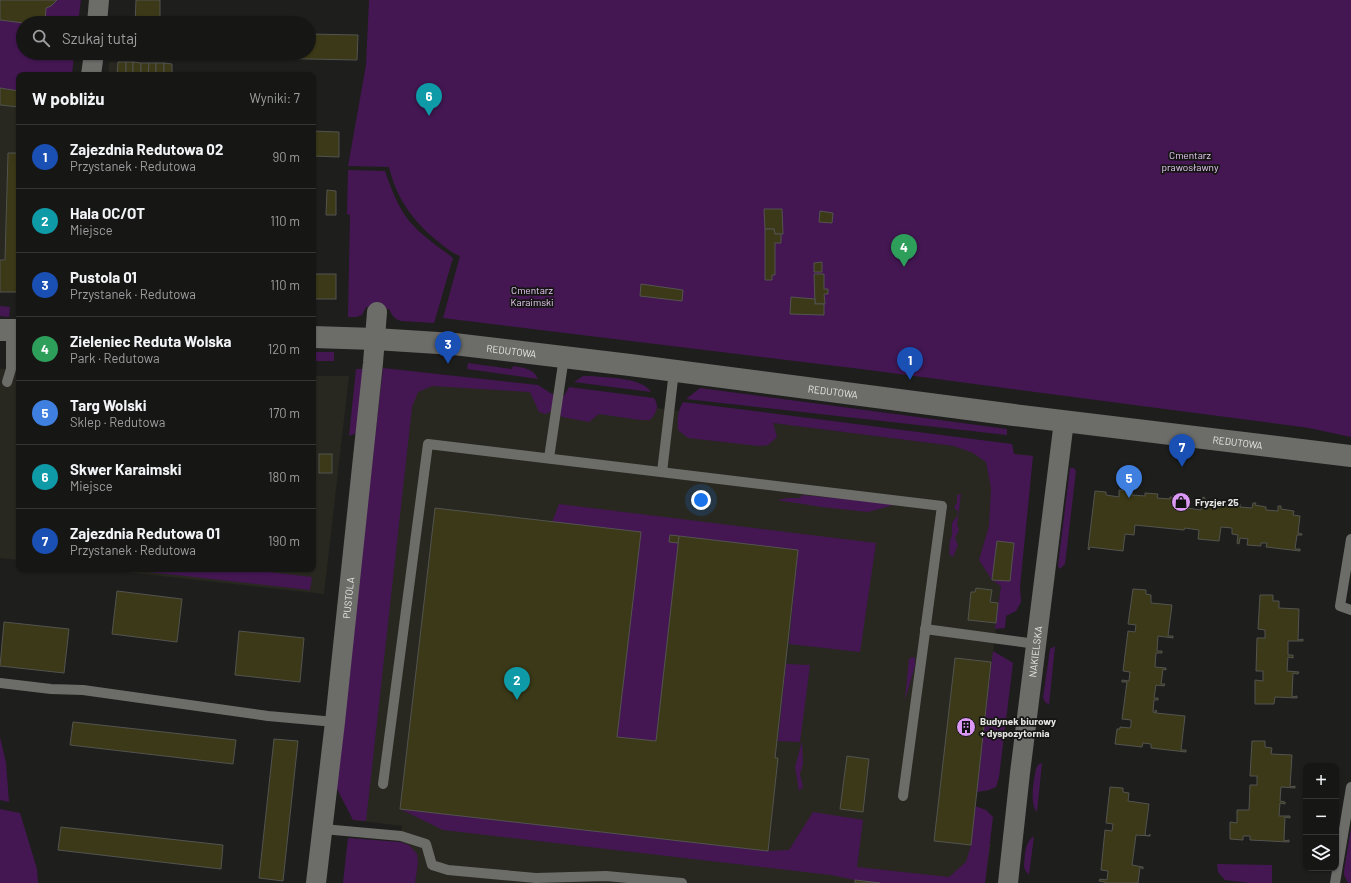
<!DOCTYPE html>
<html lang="pl">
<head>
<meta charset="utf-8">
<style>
	body { margin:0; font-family:Barlow,sans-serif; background:#232322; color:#f1f3f6 }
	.controls { position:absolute; right:12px; bottom:12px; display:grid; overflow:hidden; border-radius:8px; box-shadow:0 1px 3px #0004 }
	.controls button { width:36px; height:36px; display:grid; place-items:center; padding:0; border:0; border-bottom:1px solid #353534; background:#161615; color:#f1f3f6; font:20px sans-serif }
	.you { position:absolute; left:701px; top:500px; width:14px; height:14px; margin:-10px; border:3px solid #fff; border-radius:50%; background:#1a73e8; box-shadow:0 0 0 6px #1a73e833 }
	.badge { display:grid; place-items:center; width:26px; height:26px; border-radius:50%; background:#db99f5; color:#fff; font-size:13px; font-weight:700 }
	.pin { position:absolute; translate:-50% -33px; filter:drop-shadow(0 1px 2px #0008) }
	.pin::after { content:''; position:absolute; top:21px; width:14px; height:12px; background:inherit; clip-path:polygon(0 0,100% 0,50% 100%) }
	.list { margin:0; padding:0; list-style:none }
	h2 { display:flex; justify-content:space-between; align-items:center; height:52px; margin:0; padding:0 16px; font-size:17px }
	h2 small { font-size:13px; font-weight:400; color:#9e9fa0 }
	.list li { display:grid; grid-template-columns:26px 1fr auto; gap:12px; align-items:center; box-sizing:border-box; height:64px; padding:0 16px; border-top:1px solid #353534 }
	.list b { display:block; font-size:15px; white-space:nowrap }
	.list p { margin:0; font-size:13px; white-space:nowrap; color:#9e9fa0 }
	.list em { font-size:13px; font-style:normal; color:#9e9fa0 }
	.icon { flex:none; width:22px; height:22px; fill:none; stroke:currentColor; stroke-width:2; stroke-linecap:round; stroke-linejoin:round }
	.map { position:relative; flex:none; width:1351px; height:883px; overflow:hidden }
	.search { position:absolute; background:#161615; box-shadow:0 1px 3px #0004; left:16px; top:16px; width:300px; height:44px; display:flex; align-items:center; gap:10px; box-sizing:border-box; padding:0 14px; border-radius:22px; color:#9e9fa0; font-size:15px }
	.panel { position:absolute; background:#161615; box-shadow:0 1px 3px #0004; left:16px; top:72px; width:300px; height:500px; border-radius:8px }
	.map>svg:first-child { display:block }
	.built { fill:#282820 }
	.green { fill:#441753 }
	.building { fill:#3b3917; stroke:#535350 }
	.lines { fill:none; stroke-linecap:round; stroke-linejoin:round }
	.service { stroke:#6c6c69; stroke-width:10 }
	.minor { stroke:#6c6c69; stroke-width:20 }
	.tertiary { stroke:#6c6c69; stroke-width:22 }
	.labels { text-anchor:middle; stroke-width:3.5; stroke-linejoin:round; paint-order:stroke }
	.park-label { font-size:10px; fill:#e8cbf4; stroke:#151513 }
	.street-label { font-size:10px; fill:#e6e6e4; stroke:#151513 }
	.poi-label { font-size:10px; font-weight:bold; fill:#e6e6e4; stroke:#151513; text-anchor:start }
</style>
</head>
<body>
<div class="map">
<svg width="1351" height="883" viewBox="0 0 1351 883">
	<rect width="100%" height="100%" fill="#1e1e1c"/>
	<!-- built -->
	<g class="built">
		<polygon points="109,62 172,64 172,75 108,75"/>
		<polygon points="0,88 19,91 19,292 0,292"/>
		<polygon points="0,369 19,369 19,560 0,558"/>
		<polygon points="313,376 349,376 324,594 99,569 313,569"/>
		<polygon points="405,376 1033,456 1001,586 971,842 991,844 985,883 415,883 418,863 409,845 400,842 402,826 353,820"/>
	</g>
	<!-- green -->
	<g class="green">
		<polygon points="0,0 81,0 78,23 23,23 23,53 74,53 72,75 19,75 19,91 0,88"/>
		<path d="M369,0h982v437l-42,-9 -440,-58 -426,-52 17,-62c-8,-3 -14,-8 -20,-13 -26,-20 -44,-45 -51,-76l-41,-1 18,-101z"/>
		<path d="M348,170l37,1c6,17 13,37 25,51 12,14 29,25 43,36l-19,65 -33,-2c-7,-2 -9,-6 -12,-12l-23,-2 -4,8 -6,2h-8l2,-102 -3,-1z"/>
		<polygon points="0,306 10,307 9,317 0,316"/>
		<rect x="313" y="352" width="21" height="9"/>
		<path d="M468,363l44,6 1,-3c11,2 20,2 25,13l-71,-10z"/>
		<path d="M383,368l155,17 14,9 12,2 5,-9 85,11c6,9 2,15 -4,22h-10l-41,-6 -10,8 -27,-5 -10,-11v5l-7,3 -6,-2 -9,-20 -98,-6 -14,6 -6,15 -46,414 -13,-1 -18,-35z"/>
		<polygon points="356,369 363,369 357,433 349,436"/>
		<path d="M583,376h8c17,2 50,1 60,16l-77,-10z"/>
		<polygon points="700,388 1007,429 1007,435 686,399"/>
		<path d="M683,402l329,42 2,10 19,2 -13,131 1,15 -5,9 -10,5 -1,12 -10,1 6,-43 -9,-6 -13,-20 10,-34 2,-38 -5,-26 -13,-9 -19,-7 -181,-23 4,14 -9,8 -9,1 -71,-8 -10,-8c-1,-10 0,-20 5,-28z"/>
		<polygon points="1070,468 1074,468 1076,471 1065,564 1060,569 1058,566"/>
		<path d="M961,494l-4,31 2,5 -4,8 3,7 -5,12 -4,-3c1,-4 0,-9 1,-13 0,-2 2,-4 2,-6 1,-7 -3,-12 5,-18l1,-5 -4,-5 3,-4v-8z"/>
		<polygon points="802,495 897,504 868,512 822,507 777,500 788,498 800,498"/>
		<polygon points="559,504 876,543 860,652 789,644 798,550 679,536 656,741 617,737 552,522"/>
		<polygon points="123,569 244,569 312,577 310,590"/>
		<polygon points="1055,646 1049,705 1045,702 1043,698 1050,649"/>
		<polygon points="993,651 1013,663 999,777 996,787 989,790 977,792"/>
		<polygon points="912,657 915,658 915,666 905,700 909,659"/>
		<polygon points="786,664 810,665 800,742 778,741"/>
		<polygon points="0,737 6,763 9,802 0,800"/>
		<polygon points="802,741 803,764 800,774 803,787 799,791 795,767"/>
		<path d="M1042,763l-5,49c-8,-8 -3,-33 -1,-43l2,-4z"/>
		<polygon points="975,806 986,810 993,817 985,883 880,883 855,880 831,875 443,830 400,809 768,851 789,850 813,812 863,820 857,867 949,877 966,862 971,845"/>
		<polygon points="0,809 20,813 37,869 38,883 0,883"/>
		<polygon points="1351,828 1351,883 1348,883 1344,875 1344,871"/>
		<path d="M1034,836l-5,39 -4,-5 -1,-3c1,-11 0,-24 10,-31z"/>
		<polygon points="348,838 400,842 409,845 417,854 418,863 415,883 343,883"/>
		<polygon points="1217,864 1272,865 1272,883 1249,883 1225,880 1218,872"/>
	</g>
	<!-- building -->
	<g class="building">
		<polygon points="0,0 57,0 51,6 46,8 45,23 24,23 0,20"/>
		<polygon points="136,0 160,0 160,23 135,23"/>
		<polygon points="309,34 358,35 357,60 210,57 210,53 309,53"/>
		<rect x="135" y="53" width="24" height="2"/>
		<polygon points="118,62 126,62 126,75 117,75"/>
		<rect x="126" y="62" width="7" height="13"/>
		<polygon points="133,62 141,63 141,75 133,75"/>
		<polygon points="141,63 149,63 148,75 141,75"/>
		<polygon points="149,63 156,63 156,75 148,75"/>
		<rect x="156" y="63" width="8" height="12"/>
		<polygon points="164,63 172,64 172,75 164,75"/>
		<polygon points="0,88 19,91 19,107 0,105"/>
		<polygon points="313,131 339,132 339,157 313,156"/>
		<polygon points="8,153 19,153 19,292 0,292 0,260 5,260"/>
		<polygon points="327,190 336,191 336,215 326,215"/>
		<polygon points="764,209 782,209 783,234 775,234 774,229 765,229"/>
		<polygon points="820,211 833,213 832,223 819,222"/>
		<polygon points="765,229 774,229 775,234 781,234 781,243 775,243 775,275 772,275 772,280 765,280"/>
		<polygon points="822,262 822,272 814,272 814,263"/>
		<rect x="313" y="274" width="23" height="25"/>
		<polygon points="814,274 824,274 824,289 828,289 828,294 824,294 825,304 815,304"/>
		<polygon points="641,284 683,290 682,301 640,296"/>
		<polygon points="791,297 815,299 815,304 824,304 824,315 790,314"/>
		<polygon points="313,400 314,400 313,434"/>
		<rect x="319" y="454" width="13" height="19"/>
		<polygon points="19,472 19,513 18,513"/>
		<polygon points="1119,490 1132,491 1132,495 1145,496 1145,493 1158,494 1157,498 1170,499 1170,497 1188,499 1187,508 1201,510 1203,497 1205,498 1205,500 1215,501 1215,504 1227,505 1228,500 1230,500 1230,503 1240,504 1240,507 1252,508 1253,503 1256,503 1255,505 1266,507 1266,510 1278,511 1278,506 1281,506 1281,509 1294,511 1293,515 1300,516 1298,533 1302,534 1302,535 1297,535 1295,549 1300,549 1300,551 1266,547 1267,543 1261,543 1261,546 1247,545 1248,539 1240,538 1239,544 1237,543 1238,535 1232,534 1232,528 1221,527 1219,541 1198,539 1199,530 1185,528 1184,530 1135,525 1134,535 1125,534 1123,551 1090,547 1089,550 1088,549 1095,491 1106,492 1106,495 1119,497"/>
		<polygon points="435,508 641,532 617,737 656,741 679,536 798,550 775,758 778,758 768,851 400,809"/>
		<polygon points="670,535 679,536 678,543 669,542"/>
		<polygon points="997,541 1014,543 1010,581 992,580"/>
		<polygon points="976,588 992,590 990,602 998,603 996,623 968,620 971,592 975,592"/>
		<polygon points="1133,589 1146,590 1146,594 1151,595 1151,603 1172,605 1168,636 1173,636 1173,638 1158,636 1157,651 1162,651 1162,653 1156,653 1155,667 1166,668 1166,670 1163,669 1161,684 1165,684 1164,686 1156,685 1154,698 1158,698 1158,700 1154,700 1153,712 1155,713 1155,710 1157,711 1156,713 1185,716 1181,750 1186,750 1186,752 1151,748 1151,744 1143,743 1142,747 1115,744 1117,729 1120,729 1120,727 1130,728 1131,725 1131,720 1122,719 1127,682 1122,682 1122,680 1129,681 1130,672 1123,671 1128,631 1135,632 1136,625 1128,624"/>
		<polygon points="117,591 182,599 177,642 112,634"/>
		<polygon points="1260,595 1273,595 1273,601 1279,601 1279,608 1299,609 1298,640 1303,639 1303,641 1288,641 1288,655 1293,655 1293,658 1288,657 1287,671 1299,672 1298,674 1293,673 1292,697 1297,696 1297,698 1275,697 1274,704 1255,704 1255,680 1263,681 1263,671 1256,671 1257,638 1265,638 1265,630 1258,629"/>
		<polygon points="4,622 69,629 64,673 0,666"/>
		<polygon points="239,631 304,638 300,682 235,675"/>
		<polygon points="955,658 991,662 971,845 934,841"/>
		<polygon points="73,722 236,740 233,764 70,745"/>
		<polygon points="274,739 298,741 283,881 259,878"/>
		<polygon points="1252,741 1265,741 1265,747 1272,748 1271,754 1292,755 1290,787 1295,786 1295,788 1281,787 1280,801 1285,802 1285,804 1280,803 1279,816 1290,816 1290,818 1285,817 1284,841 1289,840 1289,842 1250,840 1250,836 1243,836 1243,840 1230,839 1230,822 1237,823 1237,810 1249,810 1250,785 1257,785 1257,776 1250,776"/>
		<polygon points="847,756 869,759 863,812 840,809"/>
		<polygon points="1110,787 1123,788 1123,792 1129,793 1128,801 1149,804 1145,835 1149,836 1150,834 1150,836 1136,835 1132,865 1143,867 1143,869 1140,867 1138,883 1105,883 1105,882 1099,881 1100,879 1107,880 1108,871 1101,870 1105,830 1112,831 1113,824 1106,823"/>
		<polygon points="61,827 223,845 221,869 58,850"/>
		<polygon points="855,880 880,883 855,883"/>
	</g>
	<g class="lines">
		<!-- service -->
		<g class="service">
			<polyline points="7,382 11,369 11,330"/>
			<polyline points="549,458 564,357"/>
			<polyline points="662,472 674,371"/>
			<polyline points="1351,539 1340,606 1351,610"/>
			<polyline points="925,629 1036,644"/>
			<polyline points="0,683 51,689 83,690 268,716 335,722"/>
			<polyline points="383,784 428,444 942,506 903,796"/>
			<polyline points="323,829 401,836 426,844 432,865 448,870 536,878 606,876 682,883"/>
			<polyline points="1335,883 1351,787"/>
		</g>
		<!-- minor -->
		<g class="minor">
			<polyline points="97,23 99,0"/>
			<polyline points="91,75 94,53"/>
			<path id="s1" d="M316,883l19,-161 38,-359 4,-51"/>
			<path id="s2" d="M1008,883l12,-110 44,-352"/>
		</g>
		<!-- tertiary -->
		<g class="tertiary">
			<polyline points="0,330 19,330"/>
			<path id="s3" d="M313,337l62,2 79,5 176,21 384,50 337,41"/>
		</g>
	</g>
	<!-- icons -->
	<defs>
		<symbol id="shop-disc" viewBox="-11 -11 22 22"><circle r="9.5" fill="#db99f5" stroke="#151513"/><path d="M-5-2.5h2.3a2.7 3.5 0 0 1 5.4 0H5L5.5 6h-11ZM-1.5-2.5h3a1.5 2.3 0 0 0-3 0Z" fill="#111"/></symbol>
		<symbol id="building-disc" viewBox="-11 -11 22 22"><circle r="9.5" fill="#db99f5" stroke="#151513"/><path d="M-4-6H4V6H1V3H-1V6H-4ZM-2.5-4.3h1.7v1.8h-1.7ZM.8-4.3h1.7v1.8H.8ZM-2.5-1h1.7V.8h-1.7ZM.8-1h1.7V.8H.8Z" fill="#111"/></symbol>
	</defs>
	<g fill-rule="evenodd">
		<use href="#shop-disc" x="1170" y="491" width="22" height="22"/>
		<use href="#building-disc" x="955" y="716" width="22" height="22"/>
	</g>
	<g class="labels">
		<!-- park labels -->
		<g class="park-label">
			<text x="1190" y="159">Cmentarz<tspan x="1190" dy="12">prawosławny</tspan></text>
			<text x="532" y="294">Cmentarz<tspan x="532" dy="12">Karaimski</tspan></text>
		</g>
		<!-- street labels -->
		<g class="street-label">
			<text dy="4" stroke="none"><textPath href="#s3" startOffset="199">REDUTOWA</textPath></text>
			<text dy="4" stroke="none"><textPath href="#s3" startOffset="523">REDUTOWA</textPath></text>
			<text dy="4" stroke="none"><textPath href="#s3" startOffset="931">REDUTOWA</textPath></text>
			<text dy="4" stroke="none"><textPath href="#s1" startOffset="287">PUSTOLA</textPath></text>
			<text dy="4" stroke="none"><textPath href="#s2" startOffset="233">NAKIELSKA</textPath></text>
		</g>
		<!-- poi labels -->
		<g class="poi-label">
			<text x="1195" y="506">Fryzjer 25</text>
			<text x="980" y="725">Budynek biurowy<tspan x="980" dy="12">+ dyspozytornia</tspan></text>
		</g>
	</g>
</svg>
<div class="controls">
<button>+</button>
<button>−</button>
<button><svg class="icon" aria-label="layers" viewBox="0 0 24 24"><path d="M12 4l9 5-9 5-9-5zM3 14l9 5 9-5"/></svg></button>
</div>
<div class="you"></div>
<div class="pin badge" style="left:910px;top:380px;background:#1a4fb4">1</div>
<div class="pin badge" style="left:517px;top:700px;background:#0f9aa8">2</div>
<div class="pin badge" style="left:448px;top:364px;background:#1a4fb4">3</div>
<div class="pin badge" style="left:904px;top:267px;background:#2e9e5b">4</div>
<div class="pin badge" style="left:1129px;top:498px;background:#3f7fe0">5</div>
<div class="pin badge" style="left:429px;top:116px;background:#0f9aa8">6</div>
<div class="pin badge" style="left:1182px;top:467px;background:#1a4fb4">7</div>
<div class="search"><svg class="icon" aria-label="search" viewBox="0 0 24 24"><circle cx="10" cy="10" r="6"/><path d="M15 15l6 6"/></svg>Szukaj tutaj</div>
<section class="panel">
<h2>W pobliżu<small>Wyniki: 7</small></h2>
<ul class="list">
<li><span class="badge" style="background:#1a4fb4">1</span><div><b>Zajezdnia Redutowa 02</b><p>Przystanek · Redutowa</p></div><em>90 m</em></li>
<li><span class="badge" style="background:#0f9aa8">2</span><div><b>Hala OC/OT</b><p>Miejsce</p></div><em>110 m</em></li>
<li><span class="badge" style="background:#1a4fb4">3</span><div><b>Pustola 01</b><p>Przystanek · Redutowa</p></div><em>110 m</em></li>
<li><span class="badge" style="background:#2e9e5b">4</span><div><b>Zieleniec Reduta Wolska</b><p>Park · Redutowa</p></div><em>120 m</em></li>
<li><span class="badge" style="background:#3f7fe0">5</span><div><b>Targ Wolski</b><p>Sklep · Redutowa</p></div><em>170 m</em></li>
<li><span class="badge" style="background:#0f9aa8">6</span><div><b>Skwer Karaimski</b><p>Miejsce</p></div><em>180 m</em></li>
<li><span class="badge" style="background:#1a4fb4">7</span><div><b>Zajezdnia Redutowa 01</b><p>Przystanek · Redutowa</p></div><em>190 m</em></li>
</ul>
</section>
</div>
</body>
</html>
